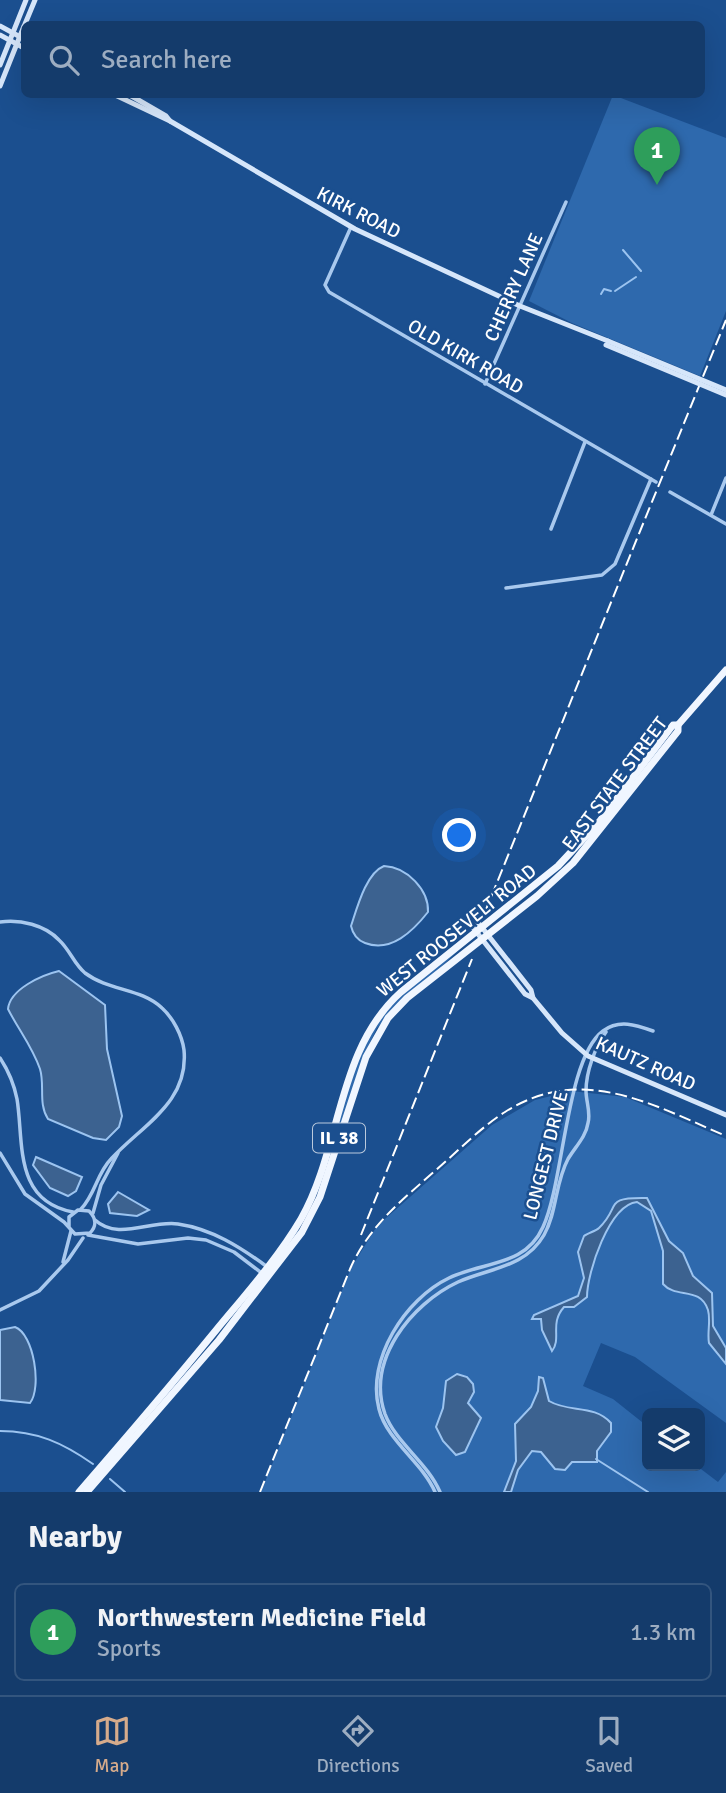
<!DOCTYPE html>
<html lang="en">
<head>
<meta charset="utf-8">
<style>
	body { margin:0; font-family:Signika,sans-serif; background:#1d4271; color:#f1f3f6 }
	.controls { position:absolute; right:21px; bottom:21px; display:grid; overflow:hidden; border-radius:10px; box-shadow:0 7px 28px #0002 }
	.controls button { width:63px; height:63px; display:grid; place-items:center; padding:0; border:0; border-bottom:2px solid #33557e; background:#143b6b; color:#f1f3f6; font:35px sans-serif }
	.you { position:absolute; left:460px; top:836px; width:24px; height:24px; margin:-18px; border:5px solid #fff; border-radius:50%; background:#1a73e8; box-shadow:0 0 0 10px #1a73e833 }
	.badge { display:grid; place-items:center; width:46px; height:46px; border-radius:50%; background:#d6ab8b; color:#fff; font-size:23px; font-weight:700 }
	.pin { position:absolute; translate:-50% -58px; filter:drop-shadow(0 2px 4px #0008) }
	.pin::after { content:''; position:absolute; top:37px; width:24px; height:21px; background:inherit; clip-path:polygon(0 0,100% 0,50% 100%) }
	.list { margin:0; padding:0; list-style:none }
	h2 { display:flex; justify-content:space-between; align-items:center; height:91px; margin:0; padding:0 28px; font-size:30px }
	h2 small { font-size:23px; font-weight:400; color:#9dadc1 }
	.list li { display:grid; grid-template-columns:46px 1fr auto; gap:21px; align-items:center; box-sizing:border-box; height:98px; margin:0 14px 14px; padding:0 14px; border:2px solid #33557e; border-radius:10px }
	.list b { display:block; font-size:26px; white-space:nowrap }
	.list p { margin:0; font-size:23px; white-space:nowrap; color:#9dadc1 }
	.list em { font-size:23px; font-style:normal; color:#9dadc1 }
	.icon { flex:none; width:38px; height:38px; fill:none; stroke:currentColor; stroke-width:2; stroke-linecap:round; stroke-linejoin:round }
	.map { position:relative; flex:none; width:726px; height:1492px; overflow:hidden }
	.search { position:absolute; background:#143b6b; box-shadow:0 7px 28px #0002; left:21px; right:21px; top:21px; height:77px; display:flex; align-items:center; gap:18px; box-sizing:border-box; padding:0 24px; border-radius:10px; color:#9dadc1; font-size:26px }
	.sheet { height:203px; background:#143b6b }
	nav { display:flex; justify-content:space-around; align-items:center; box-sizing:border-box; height:98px; border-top:2px solid #33557e; background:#143b6b; font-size:19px; color:#9dadc1 }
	nav a { display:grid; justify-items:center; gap:4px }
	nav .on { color:#d6ab8b }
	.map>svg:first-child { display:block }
	.green { fill:#2e69ad }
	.water { fill:#3c6290; stroke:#9cc4f0; stroke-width:2 }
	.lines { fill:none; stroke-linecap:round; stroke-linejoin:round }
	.stream { stroke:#9cc4f0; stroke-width:2 }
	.street { stroke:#a9c9ee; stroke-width:3.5 }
	.secondary { stroke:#d6e6fa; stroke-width:5 }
	.primary { stroke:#f0f6ff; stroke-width:7 }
	.rail { stroke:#fff; stroke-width:2; stroke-dasharray:12 5; stroke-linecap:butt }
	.secondary-bridge { stroke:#d6e6fa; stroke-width:5 }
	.labels { text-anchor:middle; stroke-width:5; stroke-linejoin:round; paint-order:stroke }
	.shield { fill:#1b4f8f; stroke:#bbcadd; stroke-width:2 }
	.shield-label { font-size:18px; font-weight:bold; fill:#fff }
	.street-label { font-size:19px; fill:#fff; stroke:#1b4f8f }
</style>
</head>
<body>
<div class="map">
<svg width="726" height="1492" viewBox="0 0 726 1492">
	<rect width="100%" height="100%" fill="#1b4f8f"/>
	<!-- green -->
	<g class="green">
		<polygon points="613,95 726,138 726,311 700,376 572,323 529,301"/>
		<path d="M463,946l-86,82 -13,27 -24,73 -4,-1c10,-31 17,-69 36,-97 23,-34 59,-58 91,-84z"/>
		<polygon points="571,1091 625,1097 726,1139 726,1423 635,1357 601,1343 583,1386 613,1399 647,1426 647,1466 697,1466 718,1482 726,1472 726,1492 261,1492 351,1268 377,1226 492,1125 535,1100"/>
	</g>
	<!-- water -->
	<g class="water">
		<path d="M384,866c23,1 45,24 44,46 -15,19 -37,41 -63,31 -8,-3 -12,-8 -14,-17 6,-18 15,-53 33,-60z"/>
		<path d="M59,971l46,34 2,44 15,67 -3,11 -13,13 -13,-2 -45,-19c-10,-15 -3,-34 -8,-50 -8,-23 -22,-40 -32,-60 2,-20 34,-34 51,-38z"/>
		<polygon points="36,1157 82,1177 76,1191 68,1196 50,1188 33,1165"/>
		<polygon points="118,1192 149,1210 137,1216 110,1213 108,1204"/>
		<path d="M647,1198l22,43 14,12 10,23 19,17 1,33 13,22v16l-17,-21c-2,-11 2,-22 -1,-33 -8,-24 -32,-11 -45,-26v-33l-12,-40 -14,-9c-28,3 -50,71 -50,95l-13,10h-10c-15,17 -2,31 -12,44l-10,-21 -1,-11h-9l2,-4 44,-19 6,-18 -6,-26 6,-16c4,-3 12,-5 15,-8 23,-22 3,-31 48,-30z"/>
		<path d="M15,1327c19,7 27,61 15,76l-30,-3v-70z"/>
		<polygon points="457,1374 467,1377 473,1384 474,1392 468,1403 481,1418 465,1452 456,1455 443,1441 436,1427 443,1408 446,1381"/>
		<path d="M539,1377l4,1 6,23c20,12 45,3 62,22v9l-14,19v11h-25l-7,8 -10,-1 -14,-17 -9,-1 -14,19 -7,22h-7l12,-31 -1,-37 16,-17 7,-16z"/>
	</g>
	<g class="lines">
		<!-- stream -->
		<g class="stream">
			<polyline points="623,250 641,271"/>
			<polyline points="615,291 636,277"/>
			<polyline points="601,294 604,289 611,291"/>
			<path d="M0,1431c37,0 63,12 93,33"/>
			<polyline points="596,1459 648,1492"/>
			<polyline points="110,1479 125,1492"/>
		</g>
		<!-- street -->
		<g class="street">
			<polyline points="351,227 325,285 329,292 656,482"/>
			<polyline points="485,384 566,202"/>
			<polyline points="670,492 726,524"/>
			<polyline points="711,515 726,478"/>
			<polyline points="551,529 585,442"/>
			<polyline points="506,588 602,575 615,564 651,479"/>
			<path d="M0,922c20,-3 45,3 59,18 11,10 15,24 26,33 24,18 56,15 77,35 11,10 20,27 22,42 5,53 -42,75 -73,109 -14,14 -16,36 -30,50"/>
			<path d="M0,1058c8,12 14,26 17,41 7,42 -4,102 56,113"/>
			<path d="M0,1153l25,41 39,28 11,12 15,-1c7,-7 6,-15 -1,-22l-11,-1 -9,7v10"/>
			<polyline points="93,1213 101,1185 118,1153"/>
			<path d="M95,1220c23,21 55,0 83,4 34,5 62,23 88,42"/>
			<polyline points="88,1235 138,1244 188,1238 206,1240 234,1252 263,1274"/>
			<polyline points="63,1262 71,1231"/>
			<polyline points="0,1310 39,1291 68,1260 83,1238"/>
			<path d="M435,1492c-13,-30 -48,-51 -56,-83 -13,-49 26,-110 70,-131 35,-17 76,-11 94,-51 21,-45 23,-169 60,-196 16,-12 33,-6 50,0"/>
			<path d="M440,1492c-13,-30 -44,-49 -55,-78 -19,-54 26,-110 73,-132 31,-14 67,-14 86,-47 13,-23 11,-52 24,-76 7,-12 18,-22 20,-36 3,-11 -2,-21 -2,-32 0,-19 9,-44 20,-59"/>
		</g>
		<!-- secondary -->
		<g class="secondary">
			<polyline points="25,24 35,0"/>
			<polyline points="0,26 24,39"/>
			<polyline points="0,35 24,48"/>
			<polyline points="0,65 26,0"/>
			<polyline points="0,86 24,26"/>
			<polyline points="113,94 170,121 355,229 520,306 608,341"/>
			<polyline points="128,94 166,116 170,121"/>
			<polyline points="473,916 531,990 533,998"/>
			<polyline points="467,920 525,994 533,998 562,1033 588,1056 726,1115"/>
		</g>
		<!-- primary -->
		<g class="primary">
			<path d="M79,1492c47,-54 93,-108 138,-163 29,-35 61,-71 84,-110 41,-72 35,-169 100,-227l157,-126 41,-44 74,-97h5"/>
			<polyline points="87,1492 219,1340 302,1232 320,1197 366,1057 388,1018 407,998 537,896 573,863 678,731 678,725 726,670"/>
		</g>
		<!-- rail -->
		<g class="rail">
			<polyline points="485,912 726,320"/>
			<polyline points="361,1235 472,959"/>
			<path d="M260,1492l90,-223c19,-43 51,-68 86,-99 22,-19 44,-42 69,-58 77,-49 148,-7 221,24"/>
		</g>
		<!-- secondary-bridge -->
		<g class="secondary-bridge">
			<polyline points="608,341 726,390"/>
			<polyline points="606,345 726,395"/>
		</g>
	</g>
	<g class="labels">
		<!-- shield labels -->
		<rect class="shield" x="313" y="1123.5" width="52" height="29" rx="5"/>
		<g class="shield-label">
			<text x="339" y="1144">IL 38</text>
		</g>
		<!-- street labels -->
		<g class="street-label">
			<text transform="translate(359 212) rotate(27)" y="7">KIRK ROAD</text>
			<text transform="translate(513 287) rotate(-66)" y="7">CHERRY LANE</text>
			<text transform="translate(466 356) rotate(30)" y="7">OLD KIRK ROAD</text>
			<text transform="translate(614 783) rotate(-53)" y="7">EAST STATE STREET</text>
			<text transform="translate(456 930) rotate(-39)" y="7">WEST ROOSEVELT ROAD</text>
			<text transform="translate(646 1063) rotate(24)" y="7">KAUTZ ROAD</text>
			<text transform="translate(545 1155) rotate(-76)" y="7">LONGEST DRIVE</text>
		</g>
	</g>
</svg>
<div class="controls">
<button><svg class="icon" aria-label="layers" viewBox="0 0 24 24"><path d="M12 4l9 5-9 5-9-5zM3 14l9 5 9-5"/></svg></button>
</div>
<div class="you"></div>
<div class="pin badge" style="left:657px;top:185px;background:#2e9e5b">1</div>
<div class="search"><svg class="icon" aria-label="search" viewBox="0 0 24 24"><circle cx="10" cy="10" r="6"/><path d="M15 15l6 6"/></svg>Search here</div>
</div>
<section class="sheet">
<h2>Nearby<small></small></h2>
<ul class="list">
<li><span class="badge" style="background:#2e9e5b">1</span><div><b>Northwestern Medicine Field</b><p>Sports</p></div><em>1.3 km</em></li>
</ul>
</section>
<nav>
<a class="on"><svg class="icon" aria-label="map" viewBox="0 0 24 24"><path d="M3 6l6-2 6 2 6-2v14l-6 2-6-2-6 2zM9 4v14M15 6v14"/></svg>Map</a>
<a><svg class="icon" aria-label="directions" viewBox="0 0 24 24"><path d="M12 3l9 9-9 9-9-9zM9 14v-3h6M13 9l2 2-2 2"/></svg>Directions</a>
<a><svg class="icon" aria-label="saved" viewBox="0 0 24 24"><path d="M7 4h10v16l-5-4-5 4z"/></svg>Saved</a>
</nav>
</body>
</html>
